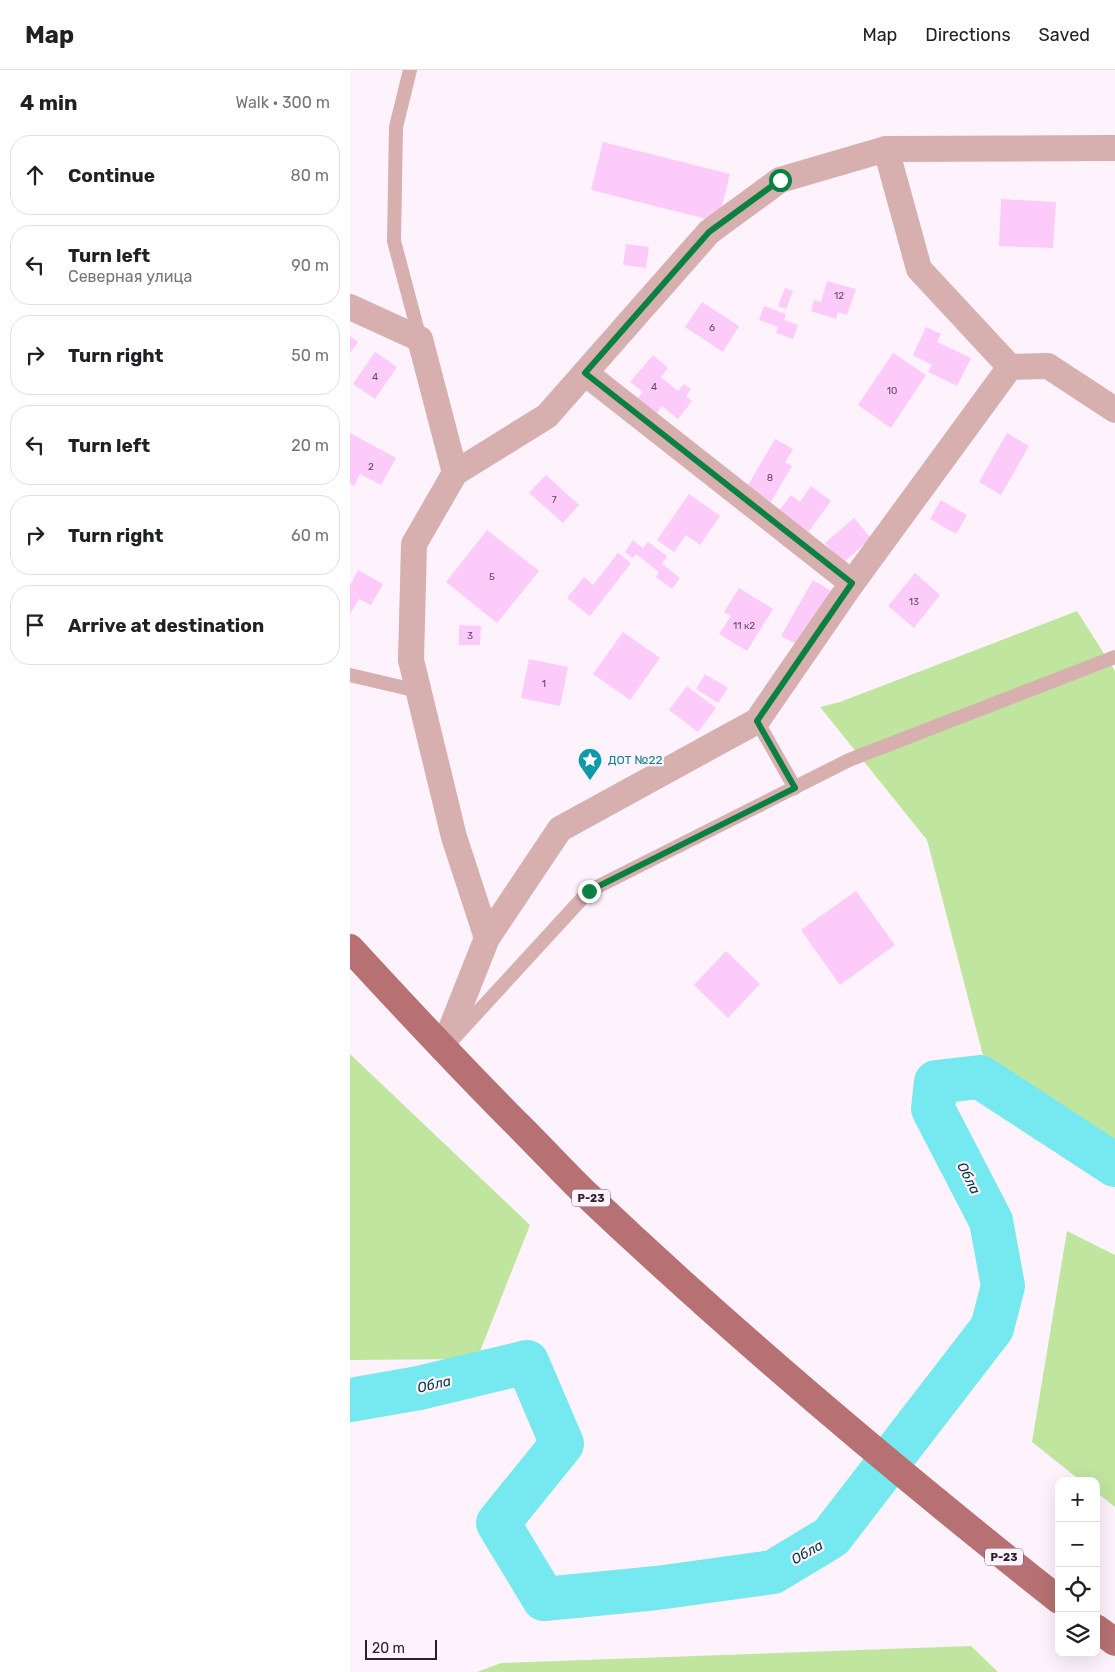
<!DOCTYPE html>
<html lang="en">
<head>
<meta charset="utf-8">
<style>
	body { margin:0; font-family:Rubik,sans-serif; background:#f2f2f2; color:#202124 }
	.controls { position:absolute; right:15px; bottom:15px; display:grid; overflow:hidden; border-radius:10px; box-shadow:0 5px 20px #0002 }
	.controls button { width:45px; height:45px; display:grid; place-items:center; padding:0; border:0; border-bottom:1px solid #e0e0e0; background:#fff; color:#202124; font:25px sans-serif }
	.scale { position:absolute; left:15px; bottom:12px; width:72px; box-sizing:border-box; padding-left:5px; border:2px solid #2a202a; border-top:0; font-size:14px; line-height:18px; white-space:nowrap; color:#2a202a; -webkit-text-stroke:4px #fef3fd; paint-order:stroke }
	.stop { position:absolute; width:15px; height:15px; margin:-11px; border:4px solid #0b8043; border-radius:50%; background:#fff }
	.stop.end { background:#0b8043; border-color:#fff; box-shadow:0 1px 5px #0008 }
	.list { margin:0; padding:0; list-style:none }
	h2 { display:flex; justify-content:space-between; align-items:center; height:65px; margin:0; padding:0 20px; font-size:21px }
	h2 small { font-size:16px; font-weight:400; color:#757577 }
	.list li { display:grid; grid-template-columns:32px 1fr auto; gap:15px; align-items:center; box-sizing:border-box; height:80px; margin:0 10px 10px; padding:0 10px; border:1px solid #e0e0e0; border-radius:20px }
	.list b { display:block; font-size:19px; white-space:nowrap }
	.list p { margin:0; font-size:16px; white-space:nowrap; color:#757577 }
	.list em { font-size:16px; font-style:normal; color:#757577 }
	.icon { flex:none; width:28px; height:28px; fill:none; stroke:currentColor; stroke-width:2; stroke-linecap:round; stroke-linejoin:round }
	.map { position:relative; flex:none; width:765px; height:1602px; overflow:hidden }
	header { display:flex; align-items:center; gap:30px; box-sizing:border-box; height:70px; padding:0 25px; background:#fff; border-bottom:1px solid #e0e0e0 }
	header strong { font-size:24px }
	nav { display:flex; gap:28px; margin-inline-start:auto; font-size:18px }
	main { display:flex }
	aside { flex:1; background:#fff }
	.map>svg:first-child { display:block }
	.green { fill:#c0e59f }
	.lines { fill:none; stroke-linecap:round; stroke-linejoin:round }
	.river { stroke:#76e8ef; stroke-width:44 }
	.building { fill:#fdcbfa }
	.service { stroke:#d7afae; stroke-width:14 }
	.minor { stroke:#d7afae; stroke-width:26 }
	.primary { stroke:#b77172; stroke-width:28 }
	.route { stroke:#0b8043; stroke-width:6 }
	.labels { text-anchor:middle; stroke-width:4.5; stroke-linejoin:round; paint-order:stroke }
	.number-label { font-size:10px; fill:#5f4b5e }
	.shield { fill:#fef3fd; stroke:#6a5f69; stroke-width:1 }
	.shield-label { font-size:11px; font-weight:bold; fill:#2a202a }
	.culture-label { font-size:12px; fill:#0d838f; stroke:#fef3fd; text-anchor:start }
	.water-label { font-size:14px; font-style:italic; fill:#033c3f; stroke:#fef3fd }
</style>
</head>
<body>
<header>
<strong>Map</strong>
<nav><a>Map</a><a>Directions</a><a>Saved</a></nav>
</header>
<main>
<aside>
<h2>4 min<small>Walk · 300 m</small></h2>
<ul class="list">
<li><svg class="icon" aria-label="ahead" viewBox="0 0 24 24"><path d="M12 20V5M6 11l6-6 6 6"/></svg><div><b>Continue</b></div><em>80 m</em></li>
<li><svg class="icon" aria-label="left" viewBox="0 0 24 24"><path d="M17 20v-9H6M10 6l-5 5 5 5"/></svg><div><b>Turn left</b><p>Северная улица</p></div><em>90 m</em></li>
<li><svg class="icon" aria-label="right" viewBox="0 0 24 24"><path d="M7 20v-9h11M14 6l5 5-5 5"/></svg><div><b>Turn right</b></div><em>50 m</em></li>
<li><svg class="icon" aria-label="left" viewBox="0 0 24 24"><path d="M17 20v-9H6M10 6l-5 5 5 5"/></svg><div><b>Turn left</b></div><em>20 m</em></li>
<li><svg class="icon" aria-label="right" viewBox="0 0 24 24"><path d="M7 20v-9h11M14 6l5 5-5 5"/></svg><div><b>Turn right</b></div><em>60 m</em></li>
<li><svg class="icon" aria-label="arrive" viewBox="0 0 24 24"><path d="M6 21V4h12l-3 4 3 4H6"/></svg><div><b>Arrive at destination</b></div></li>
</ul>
</aside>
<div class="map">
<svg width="765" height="1602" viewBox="0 0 765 1602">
	<rect width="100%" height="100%" fill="#fef3fd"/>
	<!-- green -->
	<g class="green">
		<polygon points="727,541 765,601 765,1081 636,997 577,770 470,637 490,632"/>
		<polygon points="0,984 180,1155 127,1289 0,1290"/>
		<polygon points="717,1161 765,1185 765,1437 746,1422 746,1411 731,1411 682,1372"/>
		<polygon points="621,1576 648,1602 127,1602 151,1593"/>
	</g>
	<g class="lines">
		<!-- river -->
		<polyline class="river" points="0,1330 69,1318 177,1292 212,1374 148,1453 194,1529 307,1518 423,1502 481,1467 642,1258 653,1216 641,1151 583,1039 586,1012 630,1007 765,1095"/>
	</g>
	<!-- building -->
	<g class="building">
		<polygon points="253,72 380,104 368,152 241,120"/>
		<polygon points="651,129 706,132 703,178 649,176"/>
		<polygon points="276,174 299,177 296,198 273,195"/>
		<polygon points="477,211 506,219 497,245 488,242 486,249 461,241 464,230 471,232"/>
		<polygon points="435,218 443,221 436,239 428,236"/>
		<polygon points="352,232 389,256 373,282 335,257"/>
		<polygon points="414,236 436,244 434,250 448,255 443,269 426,263 428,257 409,250"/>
		<polygon points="576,257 591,264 587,272 621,288 607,316 578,302 582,295 563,285"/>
		<polygon points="0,266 8,272 0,283"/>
		<polygon points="25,282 47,297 25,329 3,314"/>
		<polygon points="543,283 576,305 541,358 508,335"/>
		<polygon points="303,285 318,298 311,307 328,321 334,314 341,319 336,326 342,331 328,349 312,336 306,344 287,329 293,322 280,312"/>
		<polygon points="0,363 46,388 31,415 10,404 4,416 0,413"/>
		<polygon points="657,363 679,376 651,425 629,412"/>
		<polygon points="425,369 443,379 435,392 442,396 421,432 397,417"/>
		<polygon points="196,405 229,435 213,453 179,423"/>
		<polygon points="461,416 481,431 454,468 425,446 441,425 450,432"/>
		<polygon points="339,424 370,446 350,475 336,465 324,482 307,470"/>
		<polygon points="591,430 617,445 606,464 580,449"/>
		<polygon points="504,448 521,468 493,493 475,473"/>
		<polygon points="137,460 189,501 147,553 96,512"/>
		<polygon points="283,470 293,478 298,472 317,486 312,494 330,508 322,519 306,507 309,502 286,484 283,488 275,482"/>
		<polygon points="268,483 281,493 240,546 217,528 234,507 243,515"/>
		<polygon points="8,500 33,514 21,535 9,529 0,544 0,513 1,514"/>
		<polygon points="565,503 590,525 564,558 538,536"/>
		<polygon points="463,510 486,524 455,579 431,566"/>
		<polygon points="389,518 423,539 397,581 369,564 381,546 374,542"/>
		<polygon points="109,555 131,556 130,575 109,575"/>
		<polygon points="273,562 310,588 280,630 243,604"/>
		<polygon points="179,589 218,597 210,636 171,628"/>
		<polygon points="355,604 378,618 368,633 346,619"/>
		<polygon points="337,616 366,638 348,662 319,640"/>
		<polygon points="506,821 545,875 490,915 451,860"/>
		<polygon points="376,881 410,914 378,948 344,915"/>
	</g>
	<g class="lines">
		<!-- service -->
		<g class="service">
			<polyline points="60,0 46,57 44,171 70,269"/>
			<polyline points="0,605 68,621"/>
			<polyline points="407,651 445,718"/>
			<polyline points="105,967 239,821 499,690 765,587"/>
		</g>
		<!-- minor -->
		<g class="minor">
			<polyline points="0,237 70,269 105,403"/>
			<polyline points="660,297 698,296 765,340"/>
			<polyline points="235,303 502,513"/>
			<polyline points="137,868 210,759 407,651 502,513 660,297 569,199 536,79"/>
			<polyline points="93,979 137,868 104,767 61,590 64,474 105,403 197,346 359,162 430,110 536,79 765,78"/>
		</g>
		<!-- primary -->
		<g class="primary">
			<path d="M0,878c57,62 114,123 173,182 22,22 43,45 65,66 150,142 309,276 471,404"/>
			<polyline points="746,1558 765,1572"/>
		</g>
	</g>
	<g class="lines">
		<!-- route -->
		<polyline class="route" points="239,821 445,718 407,651 502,513 235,303 359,162 430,110"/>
	</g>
	<!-- icons -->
	<defs>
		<symbol id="sight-pin" viewBox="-11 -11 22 30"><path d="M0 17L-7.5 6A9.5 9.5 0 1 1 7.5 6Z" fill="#0f9aa8" stroke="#fef3fd"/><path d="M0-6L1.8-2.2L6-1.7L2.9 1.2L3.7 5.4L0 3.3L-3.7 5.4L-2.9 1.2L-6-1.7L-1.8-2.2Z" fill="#fff"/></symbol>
	</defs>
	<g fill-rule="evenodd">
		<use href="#sight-pin" x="226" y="676" width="28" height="38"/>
	</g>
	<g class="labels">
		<!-- number labels -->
		<g class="number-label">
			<text x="489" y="229">12</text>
			<text x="362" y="261">6</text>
			<text x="25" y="310">4</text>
			<text x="304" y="320">4</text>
			<text x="542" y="324">10</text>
			<text x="21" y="400">2</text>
			<text x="420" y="411">8</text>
			<text x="204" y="433">7</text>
			<text x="142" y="510">5</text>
			<text x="564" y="535">13</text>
			<text x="394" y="559">11 к2</text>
			<text x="120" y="569">3</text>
			<text x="194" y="617">1</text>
		</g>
		<!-- shield labels -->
		<g class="shield">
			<rect x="222" y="1119.5" width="38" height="17" rx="4"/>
			<rect x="635" y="1478.5" width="38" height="17" rx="4"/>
		</g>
		<g class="shield-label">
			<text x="241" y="1132">Р-23</text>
			<text x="654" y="1491">Р-23</text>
		</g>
		<!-- culture labels -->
		<g class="culture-label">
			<text x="258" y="694">ДОТ №22</text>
		</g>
		<!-- water labels -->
		<g class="water-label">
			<text transform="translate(619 1108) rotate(63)" y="5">Обла</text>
			<text transform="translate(84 1314) rotate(-13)" y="5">Обла</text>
			<text transform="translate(457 1482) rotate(-30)" y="5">Обла</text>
		</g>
	</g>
</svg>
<div class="controls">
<button>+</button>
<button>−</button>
<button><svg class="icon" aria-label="locate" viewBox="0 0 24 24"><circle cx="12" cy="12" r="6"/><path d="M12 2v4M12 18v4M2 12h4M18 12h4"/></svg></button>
<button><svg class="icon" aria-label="layers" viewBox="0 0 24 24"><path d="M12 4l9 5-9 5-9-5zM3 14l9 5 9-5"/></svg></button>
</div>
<div class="scale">20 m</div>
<div class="stop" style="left:430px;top:110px"></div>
<div class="stop end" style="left:239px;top:821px"></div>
</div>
</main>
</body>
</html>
